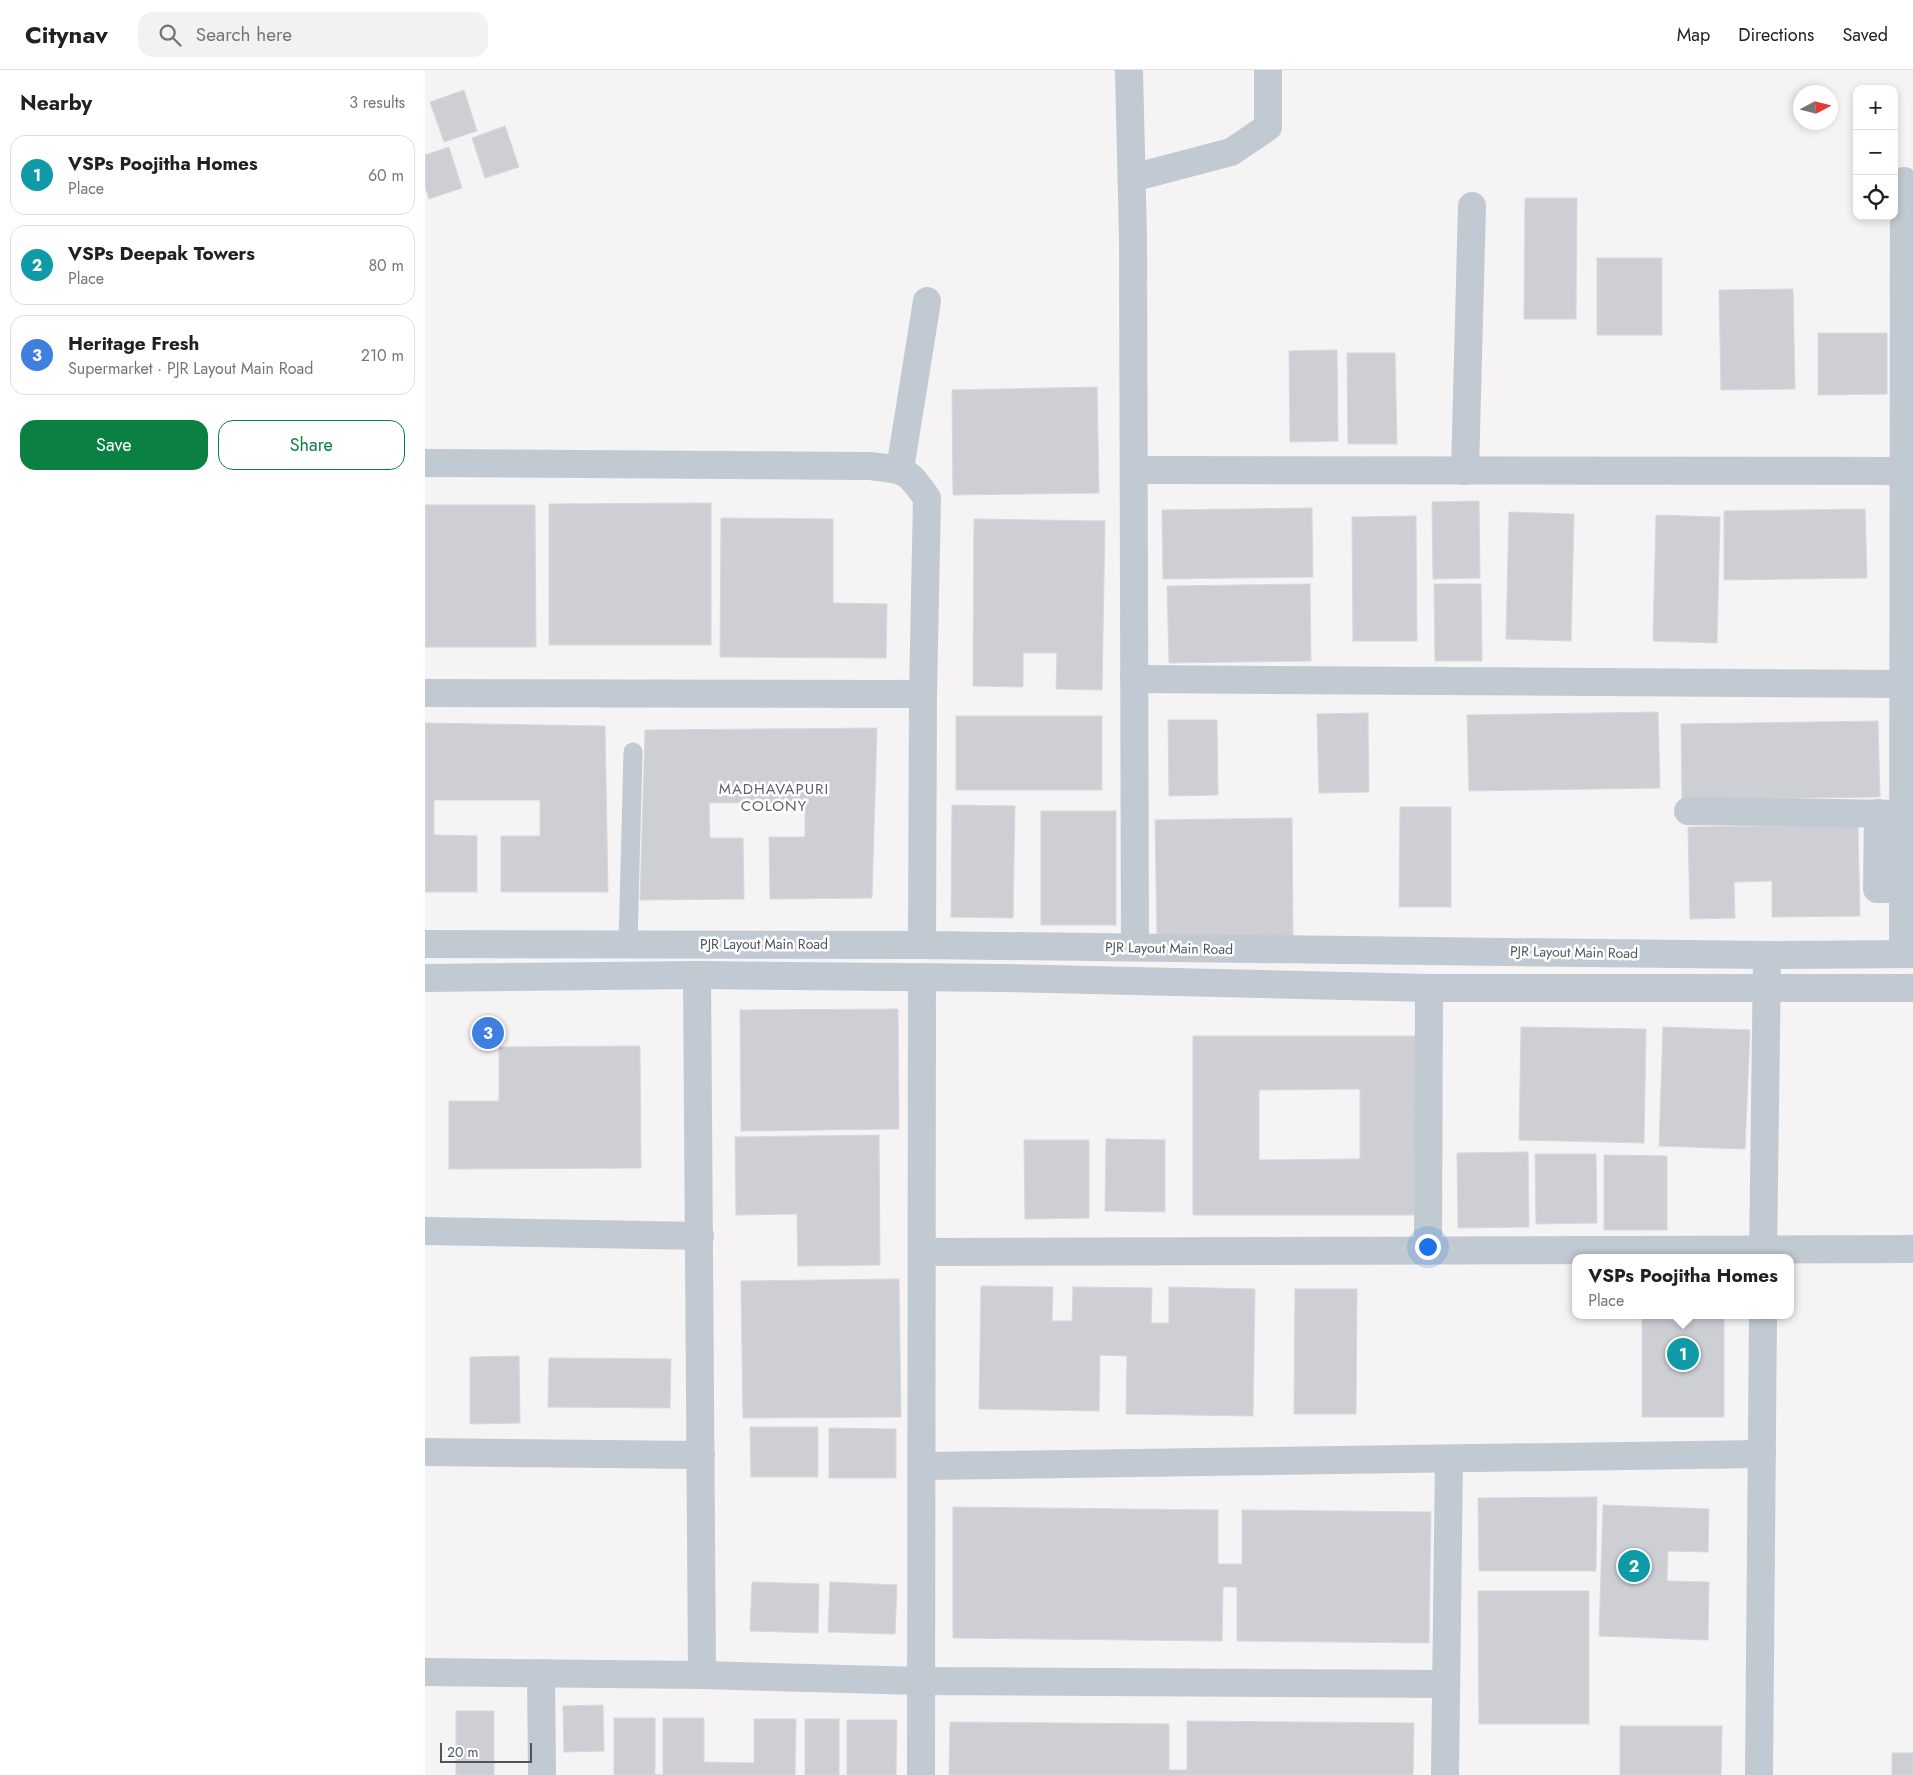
<!DOCTYPE html>
<html lang="en">
<head>
<meta charset="utf-8">
<style>
	body { margin:0; font-family:Jost,sans-serif; background:#f2f2f2; color:#202124 }
	.controls { position:absolute; right:15px; top:15px; display:grid; overflow:hidden; border-radius:10px; box-shadow:0 2px 8px #0003 }
	.controls button { width:45px; height:45px; display:grid; place-items:center; padding:0; border:0; border-bottom:1px solid #e0e0e0; background:#fff; color:#202124; font:25px sans-serif }
	.compass { position:absolute; left:1368px; top:15px; width:45px; height:45px; border-radius:50%; background:#fff; box-shadow:0 2px 8px #0003; rotate:83deg }
	.scale { position:absolute; left:15px; bottom:12px; width:92px; box-sizing:border-box; padding-left:5px; border:2px solid #4a5661; border-top:0; font-size:14px; line-height:18px; white-space:nowrap; color:#4a5661; -webkit-text-stroke:4px #fff; paint-order:stroke }
	.you { position:absolute; left:1002px; top:1176px; width:18px; height:18px; margin:-12px; border:4px solid #fff; border-radius:50%; background:#1a73e8; box-shadow:0 0 0 8px #1a73e833 }
	.badge { display:grid; place-items:center; width:32px; height:32px; border-radius:50%; background:#0b8043; color:#fff; font-size:16px; font-weight:700 }
	.pin { position:absolute; translate:-50% -50%; border:2px solid #fff; box-shadow:0 1px 5px #0006 }
	.popup { position:absolute; left:1147px; top:1184px; width:222px; height:65px; box-sizing:border-box; display:grid; place-content:center; border-radius:10px; background:#fff; filter:drop-shadow(0 1px 4px #0005); font-size:16px; white-space:nowrap; color:#757577 }
	.popup b { font-size:19px; color:#202124 }
	.popup::after { content:''; position:absolute; left:50%; top:100%; margin-left:-10px; border:10px solid transparent; border-top-color:#fff }
	.list { margin:0; padding:0; list-style:none }
	h2 { display:flex; justify-content:space-between; align-items:center; height:65px; margin:0; padding:0 20px; font-size:21px }
	h2 small { font-size:16px; font-weight:400; color:#757577 }
	.list li { display:grid; grid-template-columns:32px 1fr auto; gap:15px; align-items:center; box-sizing:border-box; height:80px; margin:0 10px 10px; padding:0 10px; border:1px solid #e0e0e0; border-radius:15px }
	.list b { display:block; font-size:19px; white-space:nowrap }
	.list p { margin:0; font-size:16px; white-space:nowrap; color:#757577 }
	.list em { font-size:16px; font-style:normal; color:#757577 }
	.actions { display:flex; gap:10px; padding:15px 20px }
	.actions a { flex:1; padding:11px 0; border:1px solid #0b8043; border-radius:15px; text-align:center; font-size:18px; color:#0b8043 }
	.actions .main { background:#0b8043; color:#fff }
	.icon { flex:none; width:28px; height:28px; fill:none; stroke:currentColor; stroke-width:2; stroke-linecap:round; stroke-linejoin:round }
	.map { position:relative; flex:none; width:1488px; height:1705px; overflow:hidden }
	header { display:flex; align-items:center; gap:30px; box-sizing:border-box; height:70px; padding:0 25px; background:#fff; border-bottom:1px solid #e0e0e0 }
	header strong { font-size:24px }
	nav { display:flex; gap:28px; margin-inline-start:auto; font-size:18px }
	.search { width:350px; height:45px; background:#f2f2f2; display:flex; align-items:center; gap:12px; box-sizing:border-box; padding:0 18px; border-radius:15px; color:#757577; font-size:19px }
	main { display:flex }
	aside { flex:1; background:#fff }
	.map>svg:first-child { display:block }
	.building { fill:#cdcfd5; stroke:#d7d9de; fill-rule:evenodd }
	.lines { fill:none; stroke-linecap:round; stroke-linejoin:round }
	.service { stroke:#c1cad2; stroke-width:19 }
	.minor { stroke:#c1cad2; stroke-width:28 }
	.tertiary { stroke:#c1cad2; stroke-width:28 }
	.labels { text-anchor:middle; stroke-width:5; stroke-linejoin:round; paint-order:stroke }
	.street-label { font-size:14px; fill:#4a5661; stroke:#fff }
	.neighbourhood-label { font-size:15px; letter-spacing:1px; fill:#5f6368; stroke:#fff }
</style>
</head>
<body>
<header>
<strong>Citynav</strong>
<div class="search"><svg class="icon" aria-label="search" viewBox="0 0 24 24"><circle cx="10" cy="10" r="6"/><path d="M15 15l6 6"/></svg>Search here</div>
<nav><a>Map</a><a>Directions</a><a>Saved</a></nav>
</header>
<main>
<aside>
<h2>Nearby<small>3 results</small></h2>
<ul class="list">
<li><span class="badge" style="background:#0f9aa8">1</span><div><b>VSPs Poojitha Homes</b><p>Place</p></div><em>60 m</em></li>
<li><span class="badge" style="background:#0f9aa8">2</span><div><b>VSPs Deepak Towers</b><p>Place</p></div><em>80 m</em></li>
<li><span class="badge" style="background:#3f7fe0">3</span><div><b>Heritage Fresh</b><p>Supermarket · PJR Layout Main Road</p></div><em>210 m</em></li>
</ul>
<div class="actions"><a class="main">Save</a><a>Share</a></div>
</aside>
<div class="map">
<svg width="1488" height="1705" viewBox="0 0 1488 1705">
	<rect width="100%" height="100%" fill="#f5f3f3"/>
	<!-- building -->
	<g class="building">
		<polygon points="39,20 52,61 19,72 5,32"/>
		<polygon points="80,56 94,97 60,108 47,68"/>
		<polygon points="24,77 37,118 4,129 0,117 0,85"/>
		<polygon points="1100,128 1152,128 1151,249 1099,249"/>
		<rect x="1172" y="188" width="65" height="77"/>
		<polygon points="1368,219 1370,319 1296,320 1294,220"/>
		<polygon points="1393,263 1462,263 1462,324 1393,325"/>
		<polygon points="912,280 913,371 865,372 864,281"/>
		<polygon points="922,283 970,283 972,374 923,374"/>
		<polygon points="672,317 674,423 528,425 527,320"/>
		<polygon points="1054,431 1055,508 1008,509 1007,432"/>
		<polygon points="286,433 286,575 124,575 124,434"/>
		<polygon points="0,435 110,435 111,577 0,577"/>
		<polygon points="887,438 888,507 738,509 737,440"/>
		<polygon points="1440,439 1442,508 1299,510 1299,441"/>
		<polygon points="1084,442 1149,444 1146,571 1081,569"/>
		<polygon points="1231,445 1295,447 1292,573 1228,571"/>
		<polygon points="991,446 992,571 928,571 927,447"/>
		<polygon points="296,448 408,449 408,533 462,534 461,588 295,587"/>
		<polygon points="549,449 680,451 677,620 631,619 632,583 598,583 598,617 548,616"/>
		<polygon points="885,514 886,591 744,593 742,516"/>
		<polygon points="1009,514 1056,514 1057,591 1010,591"/>
		<polygon points="1233,642 1235,718 1044,721 1042,645"/>
		<polygon points="943,643 944,722 894,723 892,644"/>
		<rect x="531" y="646" width="146" height="74"/>
		<polygon points="743,650 792,650 793,725 744,726"/>
		<polygon points="1453,651 1455,727 1257,730 1256,654"/>
		<polygon points="0,653 180,656 183,822 76,822 76,766 115,766 115,730 9,730 9,765 52,766 52,822 0,822"/>
		<polygon points="452,658 447,828 345,829 344,767 380,767 380,732 284,733 285,768 318,768 319,829 215,830 220,660"/>
		<polygon points="527,735 590,736 588,848 526,847"/>
		<polygon points="975,737 1026,737 1026,837 974,837"/>
		<rect x="616" y="741" width="75" height="114"/>
		<polygon points="867,748 868,866 732,867 730,750"/>
		<polygon points="1433,755 1435,846 1347,847 1347,811 1309,812 1310,848 1265,849 1263,757"/>
		<polygon points="473,939 474,1059 316,1061 315,940"/>
		<polygon points="1096,957 1221,959 1219,1073 1094,1070"/>
		<polygon points="1238,957 1325,960 1320,1079 1234,1076"/>
		<path d="M768,966h230v179h-230zM935,1019v70l-101,1v-70z"/>
		<polygon points="215,976 216,1098 24,1099 24,1031 74,1031 74,977"/>
		<polygon points="454,1065 455,1195 373,1196 372,1144 311,1145 310,1067"/>
		<polygon points="681,1069 740,1070 740,1142 680,1141"/>
		<polygon points="599,1070 664,1070 664,1148 600,1149"/>
		<polygon points="1103,1082 1104,1157 1033,1158 1032,1083"/>
		<polygon points="1110,1084 1171,1084 1172,1153 1111,1154"/>
		<polygon points="1179,1085 1242,1086 1242,1160 1179,1160"/>
		<polygon points="474,1209 476,1347 318,1348 316,1211"/>
		<polygon points="556,1216 628,1217 627,1251 647,1251 648,1217 727,1218 726,1253 744,1253 744,1217 830,1219 828,1346 701,1344 702,1286 675,1285 674,1341 554,1339"/>
		<polygon points="870,1219 932,1219 931,1344 869,1344"/>
		<rect x="1217" y="1245" width="82" height="102"/>
		<polygon points="94,1286 95,1353 45,1354 45,1287"/>
		<polygon points="124,1288 246,1289 245,1338 123,1337"/>
		<polygon points="325,1357 393,1357 393,1407 326,1407"/>
		<polygon points="404,1358 471,1359 471,1408 404,1408"/>
		<polygon points="1172,1427 1171,1501 1054,1501 1053,1428"/>
		<polygon points="1178,1435 1284,1439 1283,1482 1243,1481 1242,1511 1284,1512 1283,1570 1174,1566"/>
		<polygon points="528,1437 793,1440 793,1494 817,1494 817,1440 1006,1442 1004,1573 812,1571 812,1517 798,1517 797,1571 528,1568"/>
		<polygon points="327,1512 394,1514 393,1563 325,1561"/>
		<polygon points="405,1512 472,1515 470,1564 403,1562"/>
		<polygon points="1053,1521 1164,1521 1164,1654 1054,1654"/>
		<polygon points="178,1635 179,1681 139,1682 138,1636"/>
		<rect x="31" y="1641" width="38" height="64"/>
		<polygon points="189,1648 230,1648 230,1705 238,1705 238,1648 279,1648 279,1692 329,1693 329,1649 371,1649 370,1705 189,1705"/>
		<rect x="380" y="1649" width="34" height="56"/>
		<polygon points="422,1650 472,1650 471,1705 422,1705"/>
		<polygon points="762,1651 989,1653 988,1705 524,1705 525,1652 744,1654 744,1700 762,1700"/>
		<polygon points="1195,1656 1297,1656 1296,1705 1195,1705"/>
		<rect x="1467" y="1683" width="21" height="22"/>
	</g>
	<g class="lines">
		<!-- service -->
		<polyline class="service" points="203,874 208,682"/>
		<!-- minor -->
		<g class="minor">
			<polyline points="704,0 708,169 710,877"/>
			<polyline points="707,108 806,82 843,57 843,0"/>
			<path d="M0,393l444,3c36,4 37,2 58,32l-4,196 -1,251"/>
			<polyline points="475,399 502,231"/>
			<polyline points="709,400 1479,401"/>
			<polyline points="1040,401 1047,136"/>
			<polyline points="709,609 1479,614"/>
			<polyline points="0,623 498,624"/>
			<polyline points="1263,741 1478,744"/>
			<polyline points="1453,743 1452,819 1477,819"/>
			<polyline points="1478,884 1479,111"/>
			<polyline points="272,905 277,1605"/>
			<polyline points="0,1161 275,1166"/>
			<polyline points="1003,1181 1004,918"/>
			<polyline points="497,1182 1488,1179"/>
			<polyline points="1338,1188 1342,885"/>
			<polyline points="0,1382 276,1385"/>
			<polyline points="497,1396 1337,1384"/>
			<polyline points="0,1602 277,1605 496,1611 1021,1614"/>
			<polyline points="116,1603 117,1705"/>
			<polyline points="496,1705 497,907"/>
			<polyline points="1020,1705 1024,1389"/>
			<polyline points="1334,1705 1338,1245"/>
		</g>
		<!-- tertiary -->
		<g class="tertiary">
			<polyline points="0,874 497,875 1342,885 1488,884"/>
			<polyline points="0,908 272,905 580,908 1004,918 1488,918"/>
		</g>
	</g>
	<g class="labels">
		<!-- street labels -->
		<g class="street-label">
			<text x="339" y="879">PJR Layout Main Road</text>
			<text transform="translate(744 878) rotate(1)" y="5">PJR Layout Main Road</text>
			<text transform="translate(1149 882) rotate(1)" y="5">PJR Layout Main Road</text>
		</g>
		<!-- neighbourhood labels -->
		<g class="neighbourhood-label">
			<text x="349" y="724">MADHAVAPURI<tspan x="349" dy="17">COLONY</tspan></text>
		</g>
	</g>
</svg>
<div class="controls">
<button>+</button>
<button>−</button>
<button><svg class="icon" aria-label="locate" viewBox="0 0 24 24"><circle cx="12" cy="12" r="6"/><path d="M12 2v4M12 18v4M2 12h4M18 12h4"/></svg></button>
</div>
<svg class="compass" viewBox="-18 -18 36 36"><path d="M0-13l5 13h-10z" fill="#e53935"/><path d="M0 13l5-13h-10z" fill="#757577"/></svg>
<div class="scale">20 m</div>
<div class="you"></div>
<div class="pin badge" style="left:1258px;top:1284px;background:#0f9aa8">1</div>
<div class="popup"><b>VSPs Poojitha Homes</b>Place</div>
<div class="pin badge" style="left:1209px;top:1496px;background:#0f9aa8">2</div>
<div class="pin badge" style="left:63px;top:963px;background:#3f7fe0">3</div>
</div>
</main>
</body>
</html>
